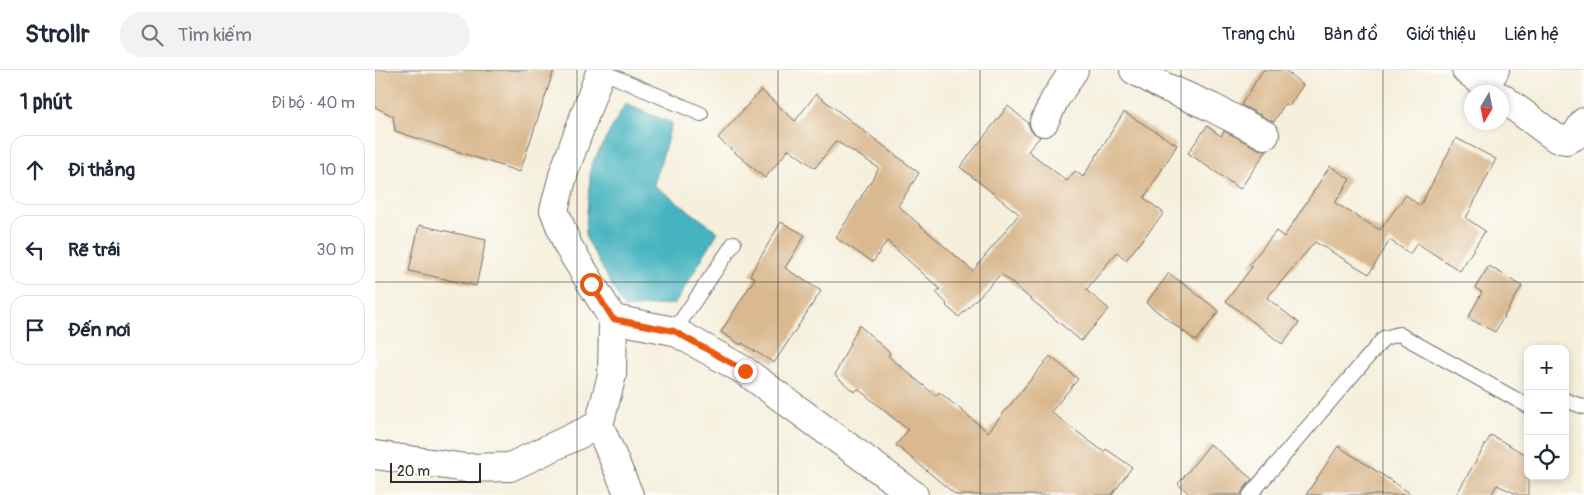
<!DOCTYPE html>
<html lang="vi">
<head>
<meta charset="utf-8">
<style>
	body { margin:0; font-family:Pangolin,sans-serif; background:#f2f2f3; color:#1f2937 }
	.controls { position:absolute; right:15px; bottom:15px; display:grid; overflow:hidden; border-radius:10px; box-shadow:0 2px 8px #0003 }
	.controls button { width:45px; height:45px; display:grid; place-items:center; padding:0; border:0; border-bottom:1px solid #e0e1e3; background:#fff; color:#1f2937; font:25px sans-serif }
	.compass { position:absolute; left:1089px; top:15px; width:45px; height:45px; border-radius:50%; background:#fff; box-shadow:0 2px 8px #0003; rotate:190deg }
	.scale { position:absolute; left:15px; bottom:12px; width:91px; box-sizing:border-box; padding-left:5px; border:2px solid #2b2b2b; border-top:0; font-size:14px; line-height:18px; white-space:nowrap; color:#2b2b2b; -webkit-text-stroke:4px #fdfcf7; paint-order:stroke }
	.stop { position:absolute; width:15px; height:15px; margin:-11px; border:4px solid #ea580c; border-radius:50%; background:#fff }
	.stop.end { background:#ea580c; border-color:#fff; box-shadow:0 1px 5px #0008 }
	.list { margin:0; padding:0; list-style:none }
	h2 { display:flex; justify-content:space-between; align-items:center; height:65px; margin:0; padding:0 20px; font-size:21px }
	h2 small { font-size:16px; font-weight:400; color:#747a83 }
	.list li { display:grid; grid-template-columns:32px 1fr auto; gap:15px; align-items:center; box-sizing:border-box; height:70px; margin:0 10px 10px; padding:0 10px; border:1px solid #e0e1e3; border-radius:15px }
	.list b { display:block; font-size:19px; white-space:nowrap }
	.list em { font-size:16px; font-style:normal; color:#747a83 }
	.icon { flex:none; width:28px; height:28px; fill:none; stroke:currentColor; stroke-width:2; stroke-linecap:round; stroke-linejoin:round }
	.map { position:relative; flex:none; width:1209px; height:425px; overflow:hidden }
	header { display:flex; align-items:center; gap:30px; box-sizing:border-box; height:70px; padding:0 25px; background:#fff; border-bottom:1px solid #e0e1e3 }
	header strong { font-size:24px }
	nav { display:flex; gap:28px; margin-inline-start:auto; font-size:18px }
	.search { width:350px; height:45px; background:#f2f2f3; display:flex; align-items:center; gap:12px; box-sizing:border-box; padding:0 18px; border-radius:28px; color:#747a83; font-size:19px }
	main { display:flex }
	aside { flex:1; background:#fff }
	.map>svg:first-child { display:block }
	.water { fill:#45b3c0; stroke:#386f76 }
	.building { fill:#dab990 }
	.lines { fill:none; stroke-linecap:round; stroke-linejoin:round }
	.service-casing { stroke:#727069; stroke-width:16 }
	.minor-casing { stroke:#727069; stroke-width:30 }
	.service { stroke:#fff; stroke-width:14 }
	.minor { stroke:#fff; stroke-width:28 }
	.route { stroke:#ea580c; stroke-width:6 }
	.grid { fill:none; stroke:#2b2b2b; stroke-width:1; stroke-opacity:0.55 }
</style>
</head>
<body>
<header>
<strong>Strollr</strong>
<div class="search"><svg class="icon" aria-label="search" viewBox="0 0 24 24"><circle cx="10" cy="10" r="6"/><path d="M15 15l6 6"/></svg>Tìm kiếm</div>
<nav><a>Trang chủ</a><a>Bản đồ</a><a>Giới thiệu</a><a>Liên hệ</a></nav>
</header>
<main>
<aside>
<h2>1 phút<small>Đi bộ · 40 m</small></h2>
<ul class="list">
<li><svg class="icon" aria-label="ahead" viewBox="0 0 24 24"><path d="M12 20V5M6 11l6-6 6 6"/></svg><div><b>Đi thẳng</b></div><em>10 m</em></li>
<li><svg class="icon" aria-label="left" viewBox="0 0 24 24"><path d="M17 20v-9H6M10 6l-5 5 5 5"/></svg><div><b>Rẽ trái</b></div><em>30 m</em></li>
<li><svg class="icon" aria-label="arrive" viewBox="0 0 24 24"><path d="M6 21V4h12l-3 4 3 4H6"/></svg><div><b>Đến nơi</b></div></li>
</ul>
</aside>
<div class="map">
<svg width="1209" height="425" viewBox="0 0 1209 425">
	<rect width="100%" height="100%" fill="#fdfcf7"/>
	<filter id="ink" filterUnits="userSpaceOnUse"><feTurbulence type="fractalNoise" baseFrequency=".02" numOctaves="2"/><feDisplacementMap in="SourceGraphic" scale="10" xChannelSelector="R" yChannelSelector="G"/><feConvolveMatrix kernelMatrix="1 2 1 2 8 2 1 2 1" color-interpolation-filters="sRGB"/></filter>
	<filter id="wash" filterUnits="userSpaceOnUse"><feTurbulence type="fractalNoise" baseFrequency=".0096" numOctaves="4" result="noise"/><feDisplacementMap in="SourceGraphic" scale="20" xChannelSelector="R" yChannelSelector="G"/><feGaussianBlur stdDeviation="1.12" result="paint"/><feColorMatrix in="noise" values="0 0 0 0 0 0 0 0 0 0 0 0 0 0 0 0 0 1.4 0 .05"/><feComposite in="paint" operator="in"/></filter>
	<g filter="url(#wash)">
		<rect width="100%" height="100%" fill="#f5efdc"/>
		<!-- water -->
		<polygon class="water" points="250,34 297,53 279,115 343,162 300,234 249,238 210,166 216,95"/>
		<g id="blocks">
			<!-- building -->
			<g class="building">
				<polygon points="0,0 179,0 145,102 20,61 18,46 0,37"/>
				<polygon points="888,0 910,0 928,15 914,36 910,33 899,52 866,35"/>
				<polygon points="386,20 420,51 441,24 544,103 523,136 598,201 644,144 585,97 633,36 653,53 656,61 665,67 653,81 692,111 700,101 708,107 749,42 802,75 769,128 789,143 751,190 742,182 711,220 734,239 706,271 626,204 584,247 571,236 572,234 561,222 565,219 512,171 498,192 461,168 504,98 461,71 440,98 414,79 390,108 343,68"/>
				<polygon points="832,56 846,66 849,61 883,79 892,80 865,119 813,83"/>
				<polygon points="1081,68 1121,89 1091,148 1110,161 1085,201 1042,173 1035,184 1015,170 994,204 940,172 892,228 924,253 907,274 851,231 877,197 874,195 901,161 909,167 955,96 975,109 960,133 1005,160 1031,125 1045,136"/>
				<polygon points="406,152 430,165 410,198 446,221 399,293 367,273 366,275 346,262 380,208 375,205"/>
				<polygon points="44,155 111,170 101,216 34,201"/>
				<polygon points="1114,196 1147,216 1120,262 1093,248 1107,222 1100,218"/>
				<polygon points="794,203 844,241 821,271 771,233"/>
				<polygon points="484,255 515,283 513,286 561,326 564,322 613,362 675,286 703,309 676,342 729,382 731,379 757,397 737,425 581,425 521,375 533,360 483,319 479,322 460,305"/>
				<polygon points="1116,365 1153,386 1153,425 1144,425 1122,415 1116,425 1081,425"/>
				<polygon points="835,374 877,409 868,420 866,425 816,425 803,414"/>
				<polygon points="963,376 1038,425 931,425"/>
			</g>
		</g>
	</g>
	<g filter="url(#ink)">
		<use href="#blocks" fill-opacity="0" stroke="#727069" stroke-width="1"/>
		<g class="lines">
			<defs>
				<g id="service">
					<polyline points="226,1 326,44"/>
					<polyline points="299,261 359,173"/>
					<polyline points="1190,330 1209,337"/>
					<polyline points="875,425 1009,268 1024,264 1153,336"/>
				</g>
				<g id="minor">
					<polyline points="759,0 788,16 836,37 890,65"/>
					<polyline points="1091,0 1111,15 1120,0"/>
					<polyline points="1126,27 1181,68 1191,70 1200,66 1209,52"/>
					<polyline points="669,52 680,29 699,0"/>
					<polyline points="238,249 299,261 370,301 539,425"/>
					<polyline points="224,355 254,425"/>
					<polyline points="0,385 91,398 135,397 224,355 237,305 238,249 193,176 179,140 189,102 226,0"/>
				</g>
			</defs>
			<!-- service casing -->
			<use href="#service" class="service-casing"/>
			<!-- minor casing -->
			<use href="#minor" class="minor-casing"/>
			<!-- service -->
			<use href="#service" class="service"/>
			<!-- minor -->
			<use href="#minor" class="minor"/>
		</g>
	</g>
	<g class="lines" filter="url(#ink)">
		<!-- route -->
		<polyline class="route" points="216,214 238,249 299,261 370,301"/>
	</g>
	<!-- grid -->
	<path class="grid" d="M202,0v425M403,0v425M605,0v425M806,0v425M1008,0v425M0,212h1209"/>
</svg>
<div class="controls">
<button>+</button>
<button>−</button>
<button><svg class="icon" aria-label="locate" viewBox="0 0 24 24"><circle cx="12" cy="12" r="6"/><path d="M12 2v4M12 18v4M2 12h4M18 12h4"/></svg></button>
</div>
<svg class="compass" viewBox="-18 -18 36 36"><path d="M0-13l5 13h-10z" fill="#e53935"/><path d="M0 13l5-13h-10z" fill="#747a83"/></svg>
<div class="scale">20 m</div>
<div class="stop" style="left:216px;top:214px"></div>
<div class="stop end" style="left:370px;top:301px"></div>
</div>
</main>
</body>
</html>
